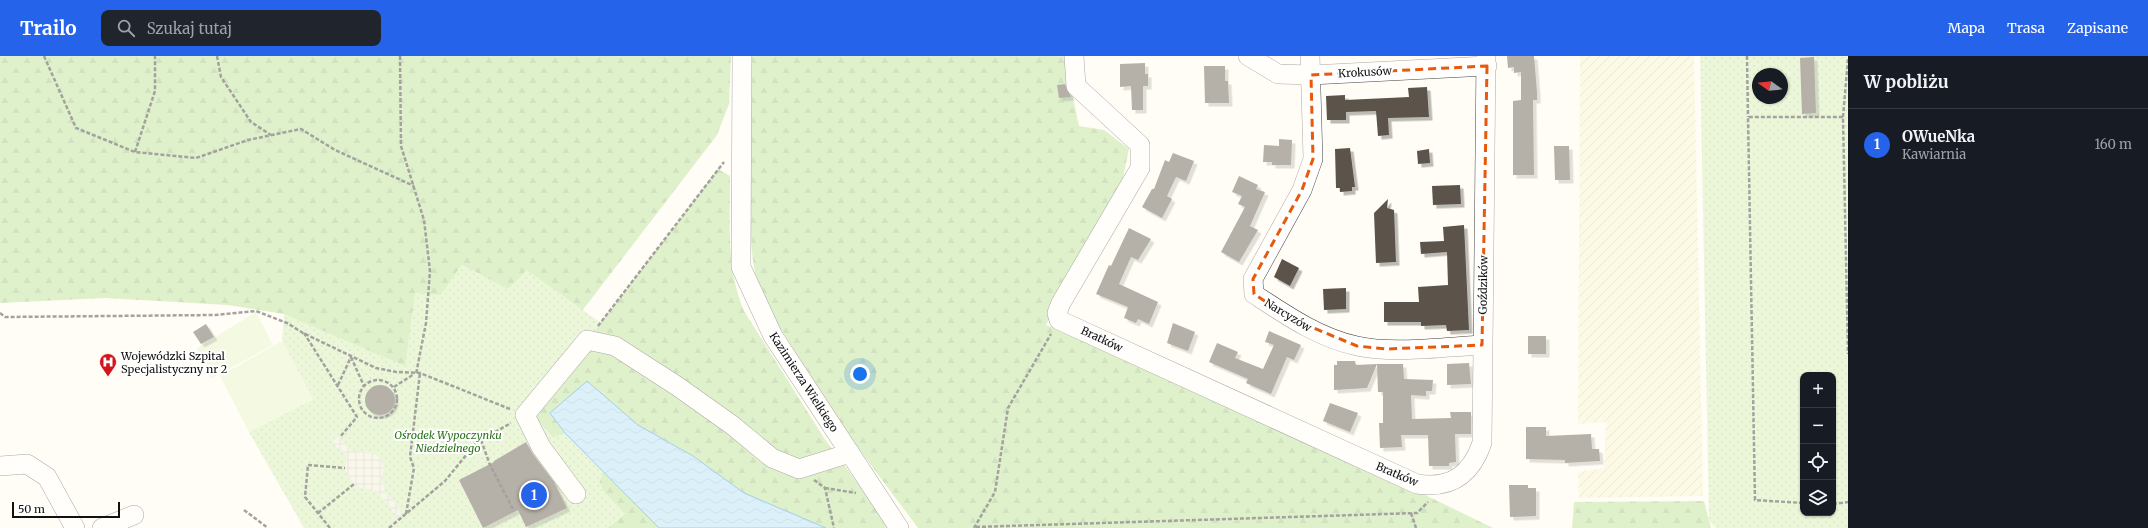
<!DOCTYPE html>
<html lang="pl">
<head>
<meta charset="utf-8">
<style>
	body { margin:0; font-family:Merriweather,serif; background:#20242c; color:#f1f3f6 }
	.controls { position:absolute; right:12px; bottom:12px; display:grid; overflow:hidden; border-radius:8px; box-shadow:0 1px 3px #0004 }
	.controls button { width:36px; height:36px; display:grid; place-items:center; padding:0; border:0; border-bottom:1px solid #363941; background:#171b24; color:#f1f3f6; font:20px sans-serif }
	.compass { position:absolute; left:1752px; top:12px; width:36px; height:36px; border-radius:50%; background:#171b24; box-shadow:0 1px 3px #0004; rotate:285deg }
	.scale { position:absolute; left:12px; bottom:10px; width:108px; box-sizing:border-box; padding-left:4px; border:2px solid #111; border-top:0; font-size:11px; line-height:14px; white-space:nowrap; color:#111; -webkit-text-stroke:3px #fff; paint-order:stroke }
	.you { position:absolute; left:860px; top:318px; width:14px; height:14px; margin:-10px; border:3px solid #fff; border-radius:50%; background:#1a73e8; box-shadow:0 0 0 6px #1a73e833 }
	.badge { display:grid; place-items:center; width:26px; height:26px; border-radius:50%; background:#2563eb; color:#fff; font-size:13px; font-weight:700 }
	.pin { position:absolute; translate:-50% -50%; border:2px solid #fff; box-shadow:0 1px 4px #0006 }
	.list { margin:0; padding:0; list-style:none }
	h2 { display:flex; justify-content:space-between; align-items:center; height:52px; margin:0; padding:0 16px; font-size:17px }
	h2 small { font-size:13px; font-weight:400; color:#9ea1a6 }
	.list li { display:grid; grid-template-columns:26px 1fr auto; gap:12px; align-items:center; box-sizing:border-box; height:72px; padding:0 16px; border-top:1px solid #363941 }
	.list b { display:block; font-size:15px; white-space:nowrap }
	.list p { margin:0; font-size:13px; white-space:nowrap; color:#9ea1a6 }
	.list em { font-size:13px; font-style:normal; color:#9ea1a6 }
	.icon { flex:none; width:22px; height:22px; fill:none; stroke:currentColor; stroke-width:2; stroke-linecap:round; stroke-linejoin:round }
	.map { position:relative; flex:none; width:1848px; height:472px; overflow:hidden }
	header { display:flex; align-items:center; gap:24px; box-sizing:border-box; height:56px; padding:0 20px; background:#2563eb; color:#fff }
	header strong { font-size:19px }
	nav { display:flex; gap:22px; margin-inline-start:auto; font-size:14px }
	.search { width:280px; height:36px; background:#20242c; display:flex; align-items:center; gap:10px; box-sizing:border-box; padding:0 14px; border-radius:8px; color:#9ea1a6; font-size:15px }
	main { display:flex }
	aside { flex:1; background:#171b24 }
	.map>svg:first-child { display:block }
	.farmland { fill:url(#farmland-furrows) }
	.forest { fill:url(#forest-firs) }
	.park { fill:url(#park-dots); fill-rule:evenodd }
	.pitch { fill:#e6f5cb }
	.plaza { fill:url(#plaza-grid) }
	.water { fill:url(#water-waves); stroke:#3196dd }
	.building { fill:#5b524c; filter:url(#shadow) }
	.lines { fill:none; stroke-linecap:round; stroke-linejoin:round }
	.minor-casing { stroke:#444; stroke-width:20 }
	.path { stroke:#333; stroke-width:2.5; stroke-dasharray:4 2; stroke-linecap:butt }
	.minor { stroke:#fff; stroke-width:19 }
	.marked { fill:none; stroke:#e8590c; stroke-width:3; stroke-dasharray:8 5; stroke-linejoin:round }
	.labels { text-anchor:middle; stroke-width:4; stroke-linejoin:round; paint-order:stroke }
	.street-label { font-size:11px; fill:#111; stroke:#fff }
	.poi-label { font-size:11px; fill:#111; stroke:#fff; text-anchor:start }
	.park-label { font-size:11px; font-style:italic; fill:#297217; stroke:#fff }
</style>
</head>
<body>
<header>
<strong>Trailo</strong>
<div class="search"><svg class="icon" aria-label="search" viewBox="0 0 24 24"><circle cx="10" cy="10" r="6"/><path d="M15 15l6 6"/></svg>Szukaj tutaj</div>
<nav><a>Mapa</a><a>Trasa</a><a>Zapisane</a></nav>
</header>
<main>
<div class="map">
<svg width="1848" height="472" viewBox="0 0 1848 472">
	<defs>
		<pattern id="farmland-furrows" width="10" height="10" patternUnits="userSpaceOnUse"><rect width="10" height="10" fill="#f9f6d0"/><path d="M-1 1l2-2M0 10L10 0M9 11l2-2" fill="none" stroke="#d4d2b2"/></pattern>
		<pattern id="forest-firs" width="22" height="20" patternUnits="userSpaceOnUse"><rect width="22" height="20" fill="#b7e295"/><path d="M5 1l3.5 6h-7zM16 11l3.5 6h-7z" fill="#9cc17f"/></pattern>
		<pattern id="park-dots" width="8" height="8" patternUnits="userSpaceOnUse"><rect width="8" height="8" fill="#d4efb8"/><path d="M2 2h.1M6 6h.1" fill="none" stroke="#b5cc9d" stroke-width="1.8" stroke-linecap="round"/></pattern>
		<pattern id="plaza-grid" width="8" height="8" patternUnits="userSpaceOnUse"><rect width="8" height="8" fill="#f2eee0"/><path d="M0 4h8M4 0v8" fill="none" stroke="#cecbbf"/></pattern>
		<pattern id="water-waves" width="16" height="10" patternUnits="userSpaceOnUse"><rect width="16" height="10" fill="#b2e0fd"/><path d="M0 5q4-4 8 0t8 0" fill="none" stroke="#98bfd8"/></pattern>
		<filter id="shadow"><feDropShadow dx="3.5" dy="3.5" stdDeviation="0" flood-color="#0004"/></filter>
	</defs>
	<rect width="100%" height="100%" fill="#fffdf5"/>
	<!-- farmland -->
	<polygon class="farmland" points="1580,0 1694,0 1703,440 1579,442 1578,416 1604,412 1606,366 1578,368"/>
	<!-- forest -->
	<g class="forest">
		<polygon points="0,0 731,0 729,48 717,79 582,255 507,233 462,209 441,239 406,310 375,302 284,258 228,249 105,242 0,247"/>
		<path d="M752,0h317l1,27 9,43 25,4 25,19 -8,38 -75,138 287,125 160,78h-575l-77,-103 -77,-123c-17,-39 -13,-85 -13,-127 0,-40 0,-79 1,-119z"/>
		<path d="M718,113l12,7c0,47 -4,92 14,135l80,127 67,90h-65l-82,-35 -51,-37 -55,-31 -51,-44 -22,52 -12,5 -23,-26 70,-88z"/>
		<polygon points="604,415 659,472 607,472 625,458 604,436 599,426"/>
		<polygon points="1704,445 1711,472 1572,472 1574,446"/>
	</g>
	<!-- park -->
	<g class="park">
		<path d="M1700,0h148v472h-132l-7,-7zM1758,18h24v24h-24zM1803,319h30v138h-30z"/>
		<polygon points="462,209 507,233 527,214 601,267 530,356 553,382 564,377 550,357 587,325 638,369 693,400 744,437 826,472 659,472 604,415 599,426 604,436 625,458 607,472 304,472 249,376 313,343 282,285 284,258 405,310 415,237 441,239"/>
	</g>
	<!-- pitch -->
	<g class="pitch">
		<polygon points="256,256 273,289 211,323 197,292"/>
		<polygon points="282,285 313,343 249,376 220,320"/>
	</g>
	<!-- plaza -->
	<polygon class="plaza" points="338,380 349,394 376,398 384,409 381,424 387,440 394,444 402,460 398,462 378,436 355,430 345,414 346,399 332,387"/>
	<!-- water -->
	<polygon class="water" points="587,325 638,369 693,400 744,437 826,472 659,472 565,377 550,357"/>
	<!-- building -->
	<g class="building">
		<polygon points="1507,0 1534,0 1537,36 1537,44 1533,44 1534,119 1513,119 1513,45 1521,44 1521,16 1514,17 1514,11 1508,12"/>
		<polygon points="1814,1 1816,57 1802,58 1800,2"/>
		<polygon points="1145,7 1145,18 1148,18 1148,30 1143,30 1143,54 1132,54 1131,30 1120,31 1120,8"/>
		<polygon points="1204,10 1225,10 1225,25 1228,25 1229,47 1205,47"/>
		<polygon points="1065,28 1071,41 1059,42 1057,29"/>
		<polygon points="1427,31 1429,61 1388,62 1389,79 1378,80 1376,55 1346,56 1346,64 1327,64 1326,40 1345,39 1345,44 1409,41 1408,32"/>
		<polygon points="1279,83 1292,84 1291,109 1272,109 1272,106 1263,106 1264,89 1279,90"/>
		<polygon points="1554,90 1569,90 1570,124 1555,124"/>
		<polygon points="1350,92 1355,131 1352,131 1352,135 1340,136 1340,132 1336,132 1335,93"/>
		<polygon points="1429,93 1430,107 1418,108 1417,95"/>
		<polygon points="1173,97 1194,105 1186,125 1176,121 1167,140 1172,143 1162,162 1142,151 1152,133 1154,133 1165,104 1169,106"/>
		<polygon points="1239,120 1258,129 1256,133 1265,136 1250,170 1258,174 1239,206 1221,196 1245,151 1238,148 1242,140 1232,136"/>
		<polygon points="1460,129 1461,148 1433,149 1432,130"/>
		<polygon points="1388,143 1387,152 1394,154 1396,206 1376,207 1374,157"/>
		<polygon points="1464,169 1469,274 1447,275 1446,269 1421,270 1421,266 1384,266 1384,246 1419,246 1418,231 1448,229 1447,196 1421,198 1420,186 1444,185 1443,171"/>
		<polygon points="1129,172 1151,183 1138,204 1131,201 1119,228 1158,246 1149,268 1138,263 1136,267 1124,262 1128,251 1096,238 1109,209 1111,210"/>
		<polygon points="1282,203 1299,212 1290,230 1274,221"/>
		<polygon points="1346,232 1346,253 1324,254 1323,233"/>
		<polygon points="1173,267 1195,276 1188,295 1167,287"/>
		<polygon points="206,268 214,281 201,288 193,276"/>
		<polygon points="1269,275 1301,289 1294,304 1287,301 1271,338 1246,327 1248,323 1209,306 1217,287 1238,296 1235,302 1263,313 1274,289 1265,286"/>
		<rect x="1528" y="280" width="18" height="18"/>
		<polygon points="1337,305 1355,305 1356,309 1377,308 1367,332 1334,334 1334,309 1337,309"/>
		<polygon points="1469,307 1471,328 1447,329 1447,308"/>
		<polygon points="1377,308 1403,308 1404,323 1433,324 1432,335 1426,335 1426,340 1411,339 1412,363 1451,362 1450,356 1471,356 1471,378 1455,378 1456,406 1449,407 1449,410 1429,410 1428,379 1401,379 1402,391 1380,392 1379,367 1383,367 1383,336 1378,336"/>
		<circle cx="380" cy="344" r="15"/>
		<polygon points="1330,347 1358,357 1350,376 1323,365"/>
		<polygon points="1526,371 1546,371 1546,380 1591,378 1592,393 1599,393 1600,405 1565,407 1565,404 1526,403"/>
		<polygon points="526,386 532,397 554,426 567,452 526,471 518,454 483,472 459,424 494,406 494,405"/>
		<polygon points="1509,429 1528,429 1528,432 1536,432 1536,460 1510,461"/>
	</g>
	<g class="lines">
		<defs>
			<g id="minor">
				<polyline points="742,0 741,211 773,280 899,472"/>
				<path d="M1074,0l2,30 64,59v23l-79,135 -4,10 2,7 358,164c34,5 54,-9 65,-41l4,-387"/>
				<polyline points="1248,0 1278,18 1311,19 1487,10"/>
				<path d="M1310,0l3,103 -11,31 -49,89 1,15c32,21 65,44 103,52 36,8 87,1 125,-1"/>
				<polyline points="0,410 27,408 47,421 75,472"/>
				<polyline points="576,438 541,391 525,359 587,284 615,290 677,330 732,369 772,402 799,413 850,397"/>
				<polyline points="102,472 134,459"/>
			</g>
		</defs>
		<!-- minor casing -->
		<use href="#minor" class="minor-casing"/>
		<!-- path -->
		<g class="path">
			<polyline points="44,0 76,72 135,96 196,102 248,84 301,73 335,94 414,130"/>
			<polyline points="217,0 221,21 251,66 271,79"/>
			<polyline points="400,0 401,90 424,164 430,215 426,267 416,318"/>
			<polyline points="1747,0 1748,61"/>
			<polyline points="1843,61 1848,3"/>
			<polyline points="135,96 155,35 155,0"/>
			<polyline points="0,257 5,261 215,259 256,255 287,267 303,277 376,312 396,316 420,317 510,353"/>
			<polyline points="598,270 724,106"/>
			<polyline points="304,277 357,361 340,381"/>
			<polyline points="351,301 364,330"/>
			<circle cx="378" cy="343" r="19"/>
			<polyline points="338,329 351,301"/>
			<polyline points="394,331 414,318"/>
			<polyline points="481,384 490,409 514,455"/>
			<polyline points="814,424 825,432 834,472"/>
			<polyline points="825,432 856,437"/>
			<polyline points="1803,447 1755,444 1748,61 1843,61 1848,298"/>
			<polyline points="1833,448 1848,446"/>
			<polyline points="244,454 268,472"/>
			<polyline points="318,457 354,428"/>
			<polyline points="1411,457 1416,472"/>
			<polyline points="406,458 414,412 410,401 420,317"/>
			<polyline points="976,471 1417,457 1428,446"/>
			<polyline points="330,472 305,441 308,409 345,412"/>
			<polyline points="389,472 445,425 476,387 511,367"/>
			<polyline points="974,472 995,436 1008,352 1051,278"/>
		</g>
		<!-- minor -->
		<use href="#minor" class="minor"/>
	</g>
	<!-- marked area -->
	<path d="M0 0H1848V472H0ZM1487,10l-5,279 -95,4 -30,-3 -65,-27 -38,-25 -1,-15 49,-89 11,-31 -2,-84z" fill="#fffdf5" fill-opacity=".55" fill-rule="evenodd"/>
	<path class="marked" d="M1487,10l-5,279 -95,4 -30,-3 -65,-27 -38,-25 -1,-15 49,-89 11,-31 -2,-84z"/>
	<!-- icons -->
	<defs>
		<symbol id="hospital-pin" viewBox="-11 -11 22 30"><path d="M0 17L-7.5 6A9.5 9.5 0 1 1 7.5 6Z" fill="#d3161d" stroke="#fff"/><path d="M-5-5h3v3.5h4V-5h3V5h-3V1.5h-4V5h-3Z" fill="#fff"/></symbol>
	</defs>
	<g fill-rule="evenodd">
		<use href="#hospital-pin" x="98" y="296" width="20" height="27"/>
	</g>
	<g class="labels">
		<!-- street labels -->
		<g class="street-label">
			<text transform="translate(1365 16) rotate(-3)" y="4">Krokusów</text>
			<text transform="translate(1483 229) rotate(-89)" y="4">Goździków</text>
			<text transform="translate(1288 259) rotate(31)" y="4">Narcyzów</text>
			<text transform="translate(1102 283) rotate(25)" y="4">Bratków</text>
			<text transform="translate(804 326) rotate(57)" y="4">Kazimierza Wielkiego</text>
			<text transform="translate(1397 418) rotate(23)" y="4">Bratków</text>
		</g>
		<!-- poi labels -->
		<g class="poi-label">
			<text x="121" y="304">Wojewódzki Szpital<tspan x="121" dy="13">Specjalistyczny nr 2</tspan></text>
		</g>
		<!-- park labels -->
		<g class="park-label">
			<text x="448" y="383">Ośrodek Wypoczynku<tspan x="448" dy="13">Niedzielnego</tspan></text>
		</g>
	</g>
</svg>
<div class="controls">
<button>+</button>
<button>−</button>
<button><svg class="icon" aria-label="locate" viewBox="0 0 24 24"><circle cx="12" cy="12" r="6"/><path d="M12 2v4M12 18v4M2 12h4M18 12h4"/></svg></button>
<button><svg class="icon" aria-label="layers" viewBox="0 0 24 24"><path d="M12 4l9 5-9 5-9-5zM3 14l9 5 9-5"/></svg></button>
</div>
<svg class="compass" viewBox="-18 -18 36 36"><path d="M0-13l5 13h-10z" fill="#e53935"/><path d="M0 13l5-13h-10z" fill="#9ea1a6"/></svg>
<div class="scale">50 m</div>
<div class="you"></div>
<div class="pin badge" style="left:534px;top:439px">1</div>
</div>
<aside>
<h2>W pobliżu<small></small></h2>
<ul class="list">
<li><span class="badge">1</span><div><b>OWueNka</b><p>Kawiarnia</p></div><em>160 m</em></li>
</ul>
</aside>
</main>
</body>
</html>
